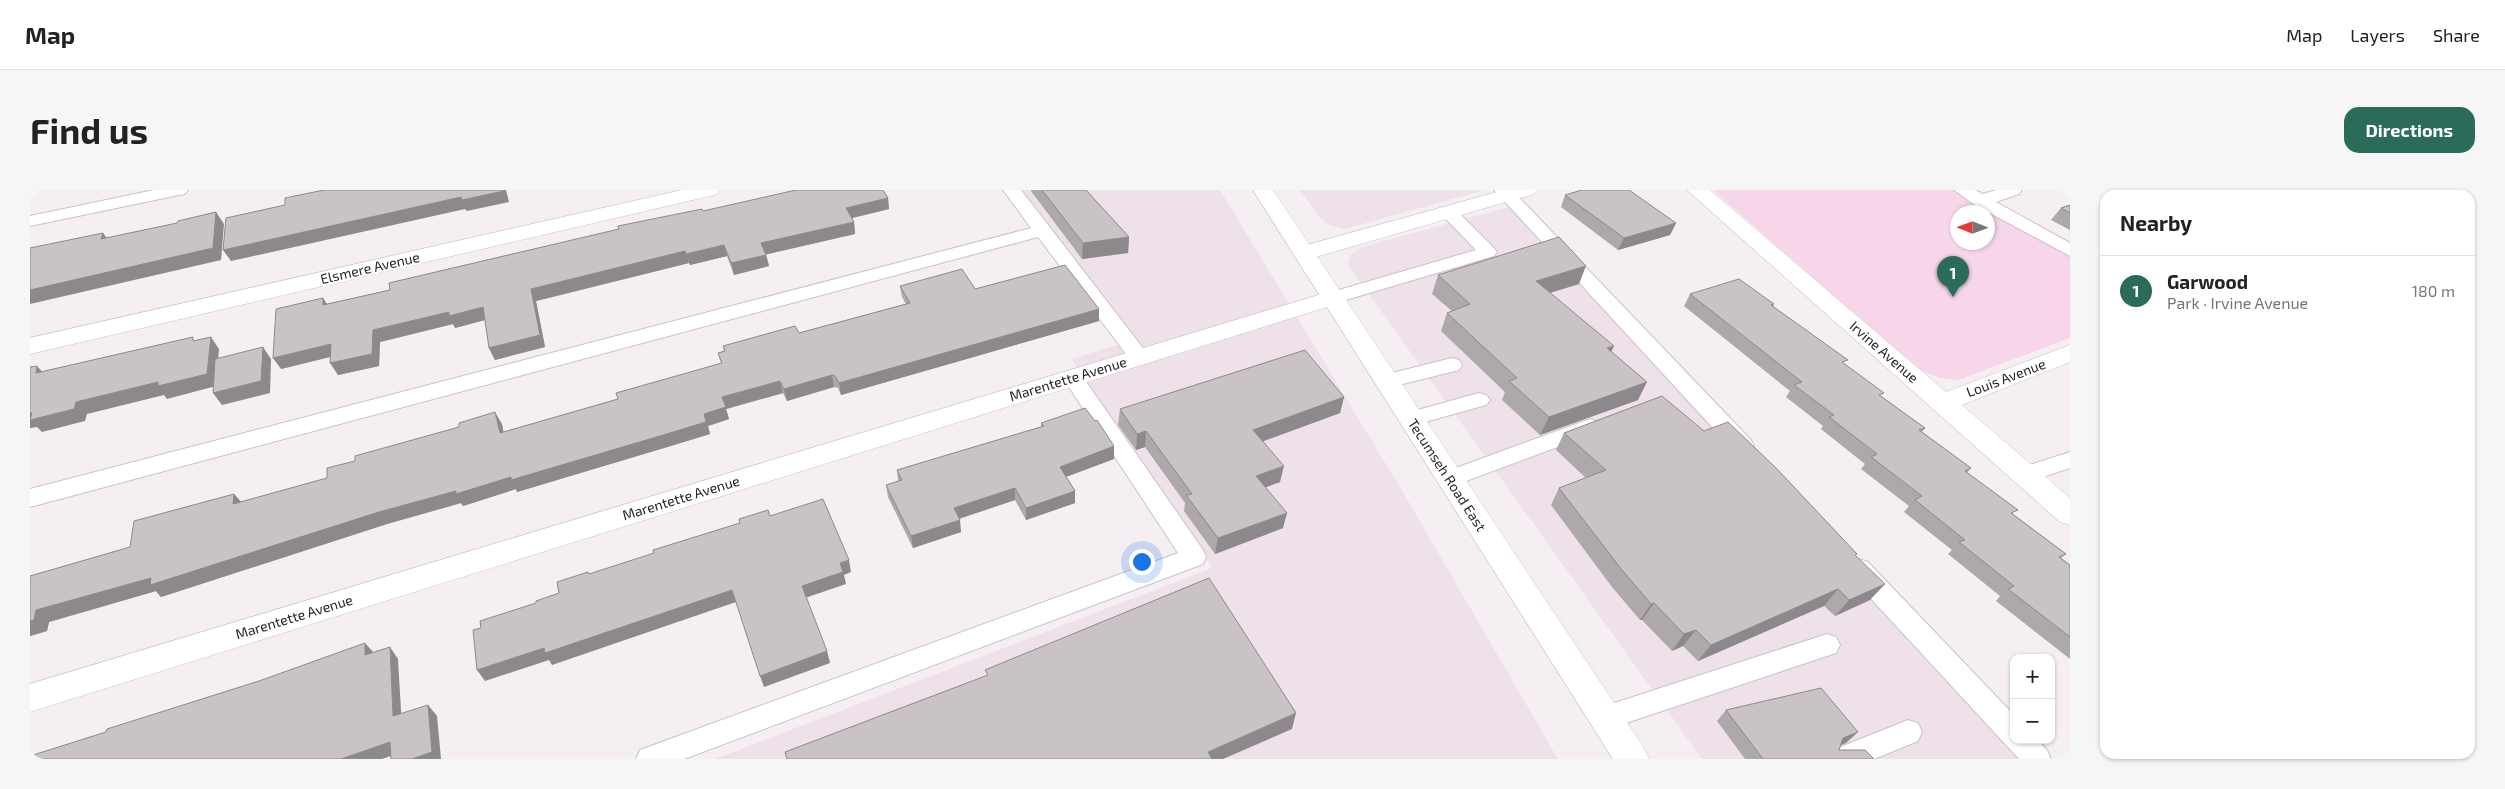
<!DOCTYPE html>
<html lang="en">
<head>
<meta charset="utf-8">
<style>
	body { margin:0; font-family:"Exo 2",sans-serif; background:#f6f6f6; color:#222 }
	.controls { position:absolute; right:15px; bottom:15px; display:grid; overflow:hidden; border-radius:10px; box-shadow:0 1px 4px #0004 }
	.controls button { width:45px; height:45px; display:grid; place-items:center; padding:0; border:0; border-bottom:1px solid #e0e0e0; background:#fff; color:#222; font:25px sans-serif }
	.compass { position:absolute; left:1920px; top:15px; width:45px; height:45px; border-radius:50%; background:#fff; box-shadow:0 1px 4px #0004; rotate:271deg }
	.you { position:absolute; left:1111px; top:371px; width:18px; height:18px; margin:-12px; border:4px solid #fff; border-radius:50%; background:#1a73e8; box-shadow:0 0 0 8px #1a73e833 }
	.badge { display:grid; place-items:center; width:32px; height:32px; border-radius:50%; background:#2b6b59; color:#fff; font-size:16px; font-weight:700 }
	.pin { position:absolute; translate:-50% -41px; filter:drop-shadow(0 1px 2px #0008) }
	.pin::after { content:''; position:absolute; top:26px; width:18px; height:15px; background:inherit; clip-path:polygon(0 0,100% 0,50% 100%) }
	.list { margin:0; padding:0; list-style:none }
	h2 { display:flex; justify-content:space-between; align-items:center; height:65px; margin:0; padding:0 20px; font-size:21px }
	h2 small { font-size:16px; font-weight:400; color:#767676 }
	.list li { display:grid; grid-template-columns:32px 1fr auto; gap:15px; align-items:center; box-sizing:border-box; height:70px; padding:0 20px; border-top:1px solid #e0e0e0 }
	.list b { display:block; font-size:19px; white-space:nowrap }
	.list p { margin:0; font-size:16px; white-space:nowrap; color:#767676 }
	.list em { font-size:16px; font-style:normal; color:#767676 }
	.map { position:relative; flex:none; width:2040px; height:569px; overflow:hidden; border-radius:15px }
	header { display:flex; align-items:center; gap:30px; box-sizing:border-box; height:70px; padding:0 25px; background:#fff; border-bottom:1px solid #e0e0e0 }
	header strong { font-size:24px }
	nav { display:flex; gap:28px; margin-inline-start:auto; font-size:18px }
	.intro { display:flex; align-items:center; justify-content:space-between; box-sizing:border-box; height:120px; padding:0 30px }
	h1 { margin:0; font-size:35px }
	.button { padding:12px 22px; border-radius:15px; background:#2b6b59; color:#fff; font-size:18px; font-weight:700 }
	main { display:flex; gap:30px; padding:0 30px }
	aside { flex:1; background:#fff; border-radius:15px; box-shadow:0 1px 4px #0004 }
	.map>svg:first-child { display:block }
	.built { fill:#efe1e9 }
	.green { fill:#f7d6e9; fill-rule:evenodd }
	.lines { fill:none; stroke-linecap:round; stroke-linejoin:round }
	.lane-casing { stroke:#c9c2c6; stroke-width:2 }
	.street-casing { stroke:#c9c2c6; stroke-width:1 }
	.secondary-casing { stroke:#c9c2c6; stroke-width:1 }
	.lane { fill:#fff; fill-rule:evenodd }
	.street { fill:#fff; fill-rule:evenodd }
	.secondary { fill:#fff; fill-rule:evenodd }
	.wall { fill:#ada8aa }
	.shaded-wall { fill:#8d888b }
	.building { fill:#c9c3c6; stroke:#8d888b }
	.labels { text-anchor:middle; stroke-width:4.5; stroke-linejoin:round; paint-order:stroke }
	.street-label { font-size:14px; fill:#262425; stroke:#fff }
</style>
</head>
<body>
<header>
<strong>Map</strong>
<nav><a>Map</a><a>Layers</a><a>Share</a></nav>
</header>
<div class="intro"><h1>Find us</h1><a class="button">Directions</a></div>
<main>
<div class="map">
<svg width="2040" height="569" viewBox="0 0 2040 569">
	<rect width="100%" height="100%" fill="#f5eef2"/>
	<!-- built -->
	<g class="built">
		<polygon points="982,0 1190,0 1374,304 1528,569 685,569 1182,378 1041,169 1097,152"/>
		<polygon points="1270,0 1455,0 1315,39 1299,35 1289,27"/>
		<polygon points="1493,13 1984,550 2015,569 1672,569 1318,75 1321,64 1332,57"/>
	</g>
	<!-- green -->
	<path class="green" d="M1683,0h242l115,67v81l-112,42 -18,-2 -24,-10zM1928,22h30v30h-30z"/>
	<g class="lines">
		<defs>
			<g id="lane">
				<polygon points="124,0 158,0 155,4 149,5 0,36 0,26"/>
				<polygon points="973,0 991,0 1116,162 1119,167 1116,172 1109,174 1102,172 1008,47 0,317 0,299 1001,38"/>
				<polygon points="1464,0 1482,0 1721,250 1724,256 1721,262 1713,264 1705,262"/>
				<polygon points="1924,0 1945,0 1953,4 1966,0 1992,0 1989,4 1966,12 2040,53 2040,66 1945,15"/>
				<polygon points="1418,17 1424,18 1464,58 1467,62 1464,66 1309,112 1295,112 1292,108 1295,104 1446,60 1409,22 1412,18"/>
				<polygon points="1422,168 1429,170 1432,175 1429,180 1357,198 1350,196 1347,191 1350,186"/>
				<polygon points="1043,181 1050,183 1173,360 1176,367 1173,374 654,569 606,569 610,560 1148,363 1033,188 1036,183"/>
				<polygon points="1449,203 1456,205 1460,210 1456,215 1381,236 1373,234 1370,229 1373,224"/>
				<polygon points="1560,229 1568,232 1571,237 1568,242 1420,297 1412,295 1409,289 1412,283"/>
				<polygon points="2040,262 2040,278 1995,293 1987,291 1984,285 1987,279"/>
				<polygon points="1829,369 1838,372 1984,525 1984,550 2007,550 2017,560 2021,569 1989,569 1820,386 1817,379 1820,372"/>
				<polygon points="1797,444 1806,447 1810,455 1806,463 1575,540 1565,536 1561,528 1565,520 1575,516"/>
				<polygon points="1878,530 1888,533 1892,542 1888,551 1844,569 1799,569 1803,560"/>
			</g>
			<g id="street">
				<polygon points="652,0 690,0 687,4 680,6 0,164 0,148"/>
				<polygon points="1474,0 1507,0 1504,4 1282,68 1274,70 1266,68 1263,63 1266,58"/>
				<polygon points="1657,0 1680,0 1916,202 2040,155 2040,172 1932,215 2040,308 2040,335 2030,332"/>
				<polygon points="1302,101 1310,103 1314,108 1310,113 0,522 0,494"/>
			</g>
			<polygon id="secondary" points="1223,0 1243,0 1614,558 1619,569 1583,569"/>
		</defs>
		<!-- lane casing -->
		<use href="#lane" class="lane-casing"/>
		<!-- street casing -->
		<use href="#street" class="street-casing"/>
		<!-- secondary casing -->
		<use href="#secondary" class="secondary-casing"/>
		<!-- lane -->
		<use href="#lane" class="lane"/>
		<!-- street -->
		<use href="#street" class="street"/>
		<!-- secondary -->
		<use href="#secondary" class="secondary"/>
	</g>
	<!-- wall -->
	<g class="wall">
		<polygon points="1001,0 1056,0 1099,47 1098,63 1052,69 1001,1"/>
		<polygon points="1535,5 1646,33 1640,45 1588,60 1531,17"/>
		<polygon points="858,8 859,19 822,28 824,32 825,44 736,64 739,76 704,85 697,66 660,75 659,73 506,111 515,157 465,170 459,158 455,130 425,138 423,134 350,152 349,176 308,185 300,167 251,179 293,108 297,114 360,100 673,21"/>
		<polygon points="2040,15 2040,40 2021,30 2031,18"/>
		<polygon points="1408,85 1549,94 1520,103 1582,162 1608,210 1510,245 1472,210 1475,202 1411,141 1417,123 1422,121 1402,104"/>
		<polygon points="870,96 945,99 1069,131 811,205 808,198 804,197 757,211 753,203 696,219 699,229 678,236 680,244 644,255 487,302 486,299 433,316 431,313 357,334 131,407 126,401 19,432 17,441 0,446 0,386 100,357 204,304 211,312 297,288 472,234 473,242 588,209 691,173 688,163 694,161 693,156 769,143 876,114 872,107"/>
		<polygon points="1660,104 1744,114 1743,116 1815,174 1851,206 1895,238 1892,242 1941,278 1937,283 1983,324 2036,364 2031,368 2040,375 2040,469 1966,411 1970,406 1918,364 1922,360 1874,322 1879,316 1831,279 1835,274 1791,239 1793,236 1756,207 1760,201 1654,116"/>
		<polygon points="1314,207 1310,223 1233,251 1250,292 1236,297 1253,338 1185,364 1154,321 1155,313 1115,257 1106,260 1088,235 1090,219"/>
		<polygon points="1011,233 1084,269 1036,287 1045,301 1045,313 996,330 985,310 929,329 931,342 883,358 858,307 856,295 868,291 867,280 1011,237"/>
		<polygon points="1674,241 1826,366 1840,410 1805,426 1794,416 1668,471 1653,456 1642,461 1612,430 1610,430 1582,397 1521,315 1529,298 1556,288 1526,260 1534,243"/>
		<polygon points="1696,520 1816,553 1811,555 1809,560 1844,569 1715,569 1687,531"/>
	</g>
	<!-- shaded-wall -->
	<g class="shaded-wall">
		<polygon points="474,0 476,0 479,12 437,21 435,19 201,71 193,60 431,7"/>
		<polygon points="858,8 859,19 818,29 816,18"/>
		<polygon points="186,22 194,34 191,70 0,114 0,100"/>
		<polygon points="824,32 825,44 734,65 731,53"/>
		<polygon points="1646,33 1640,45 1588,60 1594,48"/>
		<polygon points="73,43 82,55 71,49"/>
		<polygon points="1099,47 1098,63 1052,69 1053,53"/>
		<polygon points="694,55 697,66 660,75 656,64"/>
		<polygon points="655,61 659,73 506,111 515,157 465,170 459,158 501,99"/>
		<polygon points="736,65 739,76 704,85 701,73"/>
		<polygon points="1556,76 1549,94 1499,109 1506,91"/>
		<polygon points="293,108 300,120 293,115"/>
		<polygon points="453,117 459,129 425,138 423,134 350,152 349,176 308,185 300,173 343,140 419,122"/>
		<polygon points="1069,119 1069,131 811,205 809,193"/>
		<polygon points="181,147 189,159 186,196 137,209 134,205 57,224 55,231 12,242 7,237 0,238 0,223 46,212"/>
		<polygon points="301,154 308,165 251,179 243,168"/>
		<polygon points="1584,156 1575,175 1577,158"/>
		<polygon points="233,157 241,169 240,203 192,215 183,203"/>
		<polygon points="7,176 18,188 6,183"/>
		<polygon points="802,185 804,197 757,211 754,199"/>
		<polygon points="750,191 753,203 696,219 699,229 678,236 680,244 644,255 487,302 486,299 433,316 431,313 357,334 131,407 126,401 19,432 17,441 0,446 0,431 6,420 349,322 674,224 692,207"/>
		<polygon points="1617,192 1608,210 1510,245 1519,227"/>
		<polygon points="1314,207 1310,223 1220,256 1223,240"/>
		<polygon points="465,222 472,234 476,255 470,243"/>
		<polygon points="1116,241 1115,257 1106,260 1107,244"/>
		<polygon points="1084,256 1084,269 1030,289 1030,277"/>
		<polygon points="1254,276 1250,292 1223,302 1226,286"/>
		<polygon points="985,298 985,310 925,330 924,318"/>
		<polygon points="1045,301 1045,313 996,330 996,318"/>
		<polygon points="204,304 214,315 203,314"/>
		<polygon points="1257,323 1253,338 1185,364 1188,348"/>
		<polygon points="930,330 931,342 883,358 881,346"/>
		<polygon points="819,370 821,382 814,385 816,394 775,408 772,396 810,373"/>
		<polygon points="1855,394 1840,410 1805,426 1819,410"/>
		<polygon points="1808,399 1794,416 1668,471 1681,455"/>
		<polygon points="702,400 706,412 522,475 519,470 455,491 447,480 514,458"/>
		<polygon points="1624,413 1612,430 1610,430 1621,414"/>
		<polygon points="1666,440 1653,456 1642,461 1654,444"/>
		<polygon points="335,453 345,464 335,465"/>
		<polygon points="360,457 368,469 372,538 363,526"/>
		<polygon points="797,461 800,473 734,497 730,486"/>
		<polygon points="398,515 407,526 411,569 382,569"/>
		<polygon points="1266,523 1262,539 1193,569 1176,569 1178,562"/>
		<polygon points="1828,542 1816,553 1801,559 1813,548"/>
		<polygon points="360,552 369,563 352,569 311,569"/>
	</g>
	<!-- building -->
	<g class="building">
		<polygon points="294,0 474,0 474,1 432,10 431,7 193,60 196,28 255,15 255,8"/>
		<polygon points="766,0 853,0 858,8 816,18 824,32 731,53 736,65 701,73 694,55 656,64 655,61 501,99 510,145 459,158 453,117 419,126 419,122 343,140 342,164 300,173 301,154 243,168 246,119 293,108 293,115 360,100 359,93 589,39 588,36 672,19 673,21"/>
		<polygon points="1012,0 1056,0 1099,47 1053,53"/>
		<polygon points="1552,0 1599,0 1646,33 1594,48 1535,5"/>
		<polygon points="2040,15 2040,23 2031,18"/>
		<polygon points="186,22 183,58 0,100 0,58 73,43 71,49 147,33 148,31"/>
		<polygon points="1529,47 1556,76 1506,91 1584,156 1577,158 1617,192 1519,227 1479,191 1487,188 1417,123 1440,114 1408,85"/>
		<polygon points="1035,75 1069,119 809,193 805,186 802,185 754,199 750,191 692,207 696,217 674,224 676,232 640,243 481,290 481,287 426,304 426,301 349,322 120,395 121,388 6,420 4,430 0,431 0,386 100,357 104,331 204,304 203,314 297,288 297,278 325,271 325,266 429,237 429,233 465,222 470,243 588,209 586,203 692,173 688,163 695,161 693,156 765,136 769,143 880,113 870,96 932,79 945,99"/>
		<polygon points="1709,89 1744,114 1741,115 1818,170 1812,172 1854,203 1849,205 1895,238 1889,240 1941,278 1935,281 1988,320 1981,323 2036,364 2029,367 2040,375 2040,447 1978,399 1984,396 1929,352 1935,350 1885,310 1892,306 1841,267 1847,264 1799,227 1804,225 1764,195 1772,192 1660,104"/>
		<polygon points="163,147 163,151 181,147 177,184 128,196 128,192 46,212 44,219 0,230 2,223 0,223 0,177 7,176 6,183"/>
		<polygon points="233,157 231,191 183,203 185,169"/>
		<polygon points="1275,160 1314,207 1223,240 1254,276 1226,286 1257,323 1188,348 1156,305 1162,304 1116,241 1107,244 1090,219"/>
		<polygon points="1632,206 1674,241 1698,232 1747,279 1827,364 1825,365 1855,394 1819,410 1808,399 1681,455 1666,440 1654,444 1624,413 1621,414 1592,380 1529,298 1576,280 1534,243"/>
		<polygon points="1055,218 1065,231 1067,230 1084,256 1030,277 1045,301 996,318 985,298 924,318 930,330 881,346 856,295 872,290 867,280 1014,236 1011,233"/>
		<polygon points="793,309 819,370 810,373 813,382 772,396 797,461 730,486 702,400 515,463 514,458 447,480 443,440 451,438 450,431 506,413 506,411 529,403 527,392 558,382 559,384 624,363 623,360 710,333 709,329 738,320 740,326"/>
		<polygon points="1179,388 1266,523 1178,562 1182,569 757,569 755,562 958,485 955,480"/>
		<polygon points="335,453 335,465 360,457 363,526 398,515 402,562 382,569 361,569 360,552 311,569 0,569 0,566 76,542 77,539 229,491"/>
		<polygon points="1791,498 1828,542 1813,548 1809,560 1835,560 1844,569 1733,569 1696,520"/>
	</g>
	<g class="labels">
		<!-- street labels -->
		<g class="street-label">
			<text transform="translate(340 78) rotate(-13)" y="5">Elsmere Avenue</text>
			<text transform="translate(1854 162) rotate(41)" y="5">Irvine Avenue</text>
			<text transform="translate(1976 188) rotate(-21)" y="5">Louis Avenue</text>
			<text transform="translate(1038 189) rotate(-17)" y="5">Marentette Avenue</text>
			<text transform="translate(1417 285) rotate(57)" y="5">Tecumseh Road East</text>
			<text transform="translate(651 308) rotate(-17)" y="5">Marentette Avenue</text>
			<text transform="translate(264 427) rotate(-17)" y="5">Marentette Avenue</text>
		</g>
	</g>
</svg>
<div class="controls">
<button>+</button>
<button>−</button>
</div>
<svg class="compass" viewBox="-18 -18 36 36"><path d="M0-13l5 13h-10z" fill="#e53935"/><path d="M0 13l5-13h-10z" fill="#767676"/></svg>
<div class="you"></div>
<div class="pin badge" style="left:1923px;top:107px">1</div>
</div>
<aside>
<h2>Nearby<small></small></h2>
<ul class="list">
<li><span class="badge">1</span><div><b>Garwood</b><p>Park · Irvine Avenue</p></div><em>180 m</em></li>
</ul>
</aside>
</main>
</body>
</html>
